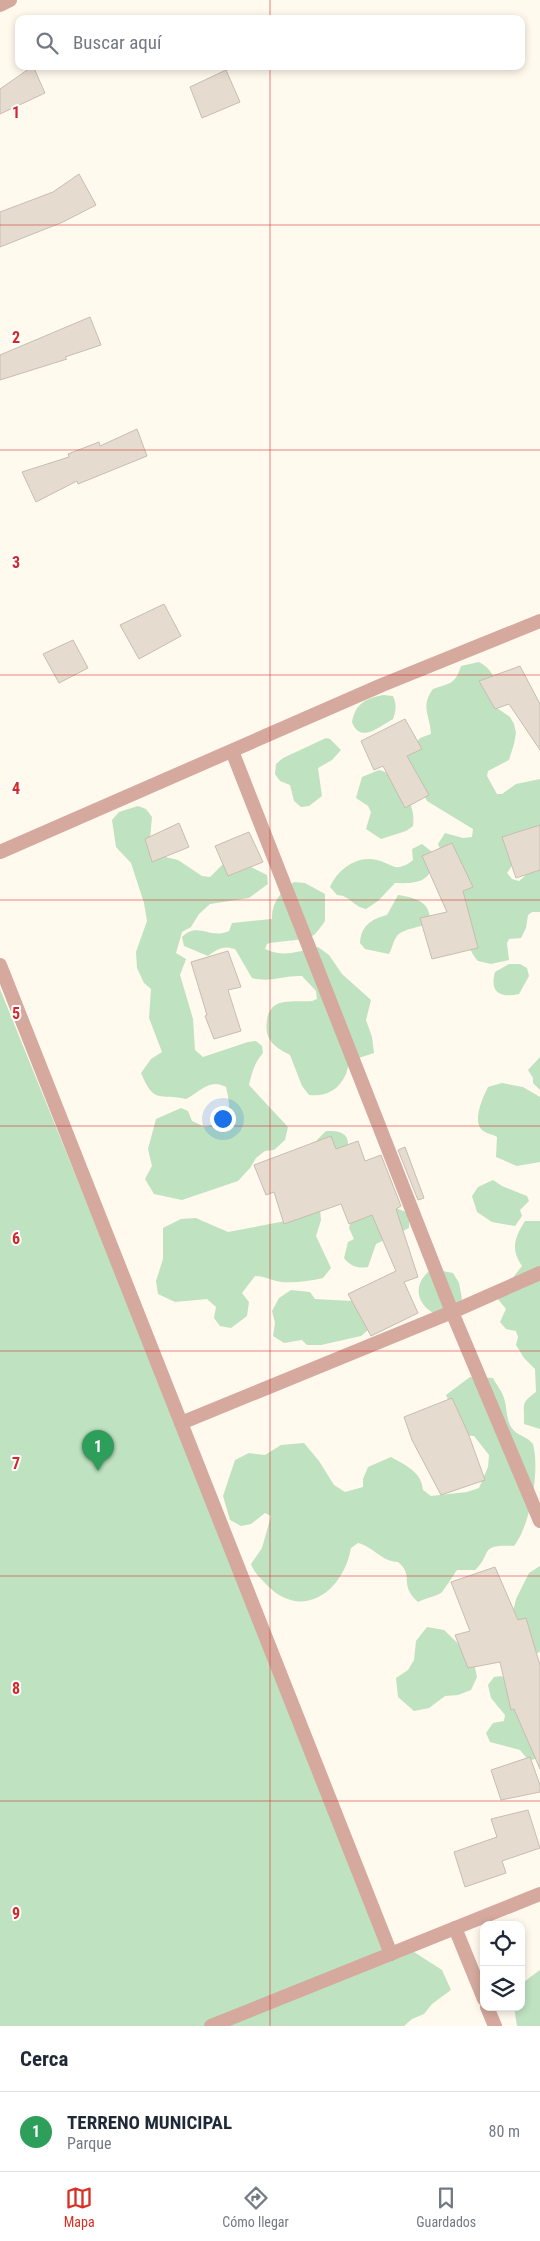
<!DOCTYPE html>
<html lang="es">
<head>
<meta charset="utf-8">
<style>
	body { margin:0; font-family:"Roboto Condensed",sans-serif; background:#f6f6f7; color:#1f2937 }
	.controls { position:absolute; right:15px; bottom:15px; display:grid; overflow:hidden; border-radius:10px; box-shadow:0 2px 8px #0003 }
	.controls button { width:45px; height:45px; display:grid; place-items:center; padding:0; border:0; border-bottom:1px solid #e0e1e3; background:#fff; color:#1f2937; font:25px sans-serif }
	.you { position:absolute; left:222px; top:1118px; width:18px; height:18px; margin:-12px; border:4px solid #fff; border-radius:50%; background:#1a73e8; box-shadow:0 0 0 8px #1a73e833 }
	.badge { display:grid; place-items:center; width:32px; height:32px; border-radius:50%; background:#d93025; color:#fff; font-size:16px; font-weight:700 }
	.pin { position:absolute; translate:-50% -41px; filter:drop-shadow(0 1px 2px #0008) }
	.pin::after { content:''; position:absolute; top:26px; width:18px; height:15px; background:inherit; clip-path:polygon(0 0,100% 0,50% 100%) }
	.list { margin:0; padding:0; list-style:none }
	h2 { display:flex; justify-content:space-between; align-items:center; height:65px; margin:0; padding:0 20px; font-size:21px }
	h2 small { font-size:16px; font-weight:400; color:#747a83 }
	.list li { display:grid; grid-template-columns:32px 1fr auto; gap:15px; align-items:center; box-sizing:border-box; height:80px; padding:0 20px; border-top:1px solid #e0e1e3 }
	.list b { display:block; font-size:19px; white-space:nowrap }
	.list p { margin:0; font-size:16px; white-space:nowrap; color:#747a83 }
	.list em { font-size:16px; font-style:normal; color:#747a83 }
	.icon { flex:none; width:28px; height:28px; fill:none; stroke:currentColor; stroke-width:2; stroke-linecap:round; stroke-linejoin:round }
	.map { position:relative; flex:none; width:540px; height:2026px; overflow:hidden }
	.search { position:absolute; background:#fff; box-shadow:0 2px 8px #0003; left:15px; right:15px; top:15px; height:55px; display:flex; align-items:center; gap:12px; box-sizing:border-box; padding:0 18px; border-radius:10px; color:#747a83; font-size:19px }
	.sheet { height:145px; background:#fff }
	nav { display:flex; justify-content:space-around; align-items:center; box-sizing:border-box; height:70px; border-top:1px solid #e0e1e3; background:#fff; font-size:14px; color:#747a83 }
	nav a { display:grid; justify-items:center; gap:2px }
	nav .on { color:#d93025 }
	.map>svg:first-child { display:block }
	.green { fill:#bfe2c0 }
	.building { fill:#e6dbcf; stroke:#c7bdb1 }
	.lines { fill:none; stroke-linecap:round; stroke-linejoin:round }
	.minor { stroke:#d5a99e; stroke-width:14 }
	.grid { fill:none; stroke:#d62828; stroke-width:1; stroke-opacity:0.55 }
	.grid-label { font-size:16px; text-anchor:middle; font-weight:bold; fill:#d62828; stroke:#fff; stroke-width:4; stroke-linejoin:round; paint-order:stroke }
</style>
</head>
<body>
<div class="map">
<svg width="540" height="2026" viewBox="0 0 540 2026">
	<rect width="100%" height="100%" fill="#fff9ee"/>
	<!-- green -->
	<g class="green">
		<path d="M479,662c21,12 16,26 18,46l13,9 4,7 2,9 -2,11 -5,16 -21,11 -1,5 10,18h5l14,-10 24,-5v47l-33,47 5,6 7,2 21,-18v49h-8l-4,3 -2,13 -5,10 -12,1 -2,4 2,17 -18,4 -13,-3c-9,-10 -12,-21 -5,-33l-35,-84 7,-11 18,5 9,-1 1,-8 -46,-28 -22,-44 15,-19 11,-4c-1,-19 -11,-27 2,-45 17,-6 22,-4 28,-23z"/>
		<path d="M383,695l10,1c4,9 3,15 0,23 -14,8 -33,25 -41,3 4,-19 13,-23 31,-27z"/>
		<polygon points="326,738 330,739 341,750 332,760 318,768 322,796 309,806 301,807 294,801 290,785 280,781 275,774 276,764 283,758"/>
		<path d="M379,770c20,4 38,36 34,56l-7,5 -25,8 -15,-10 5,-17 -3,-6 -12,-8 6,-21z"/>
		<path d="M138,806l8,3 6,8 -2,22 7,16 21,5 24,16 8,1 13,-13 8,6 20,-3 16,8 1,9 -19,14 -39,6 -11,10 -8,13 -9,5 -6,21 10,6 -6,16 13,44 2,31 8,7 45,-15 8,-1 6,5 1,7c-8,9 -11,19 -14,32l39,42 -3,13 -11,10 -9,1 -9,7 -6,10 -12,13 -56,19 -28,-6 -9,-15 7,-13 -4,-17 8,-30 25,-11 7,3 4,10 13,6c26,-7 27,-15 21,-40 -16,-9 -25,4 -40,12 -26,-6 -32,6 -45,-26l10,-14 11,-7 -13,-34 2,-29 -7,-6 -7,-15 -1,-16 11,-31 -3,-18 -13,-40 -15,-16 -4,-27 7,-8z"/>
		<path d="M422,844l14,11c-5,26 -15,29 -41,28l-17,18 -12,8c-12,-2 -17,-14 -29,-14l-7,-8c8,-18 27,-32 47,-27 6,1 12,5 18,7 6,1 14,-3 18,-7l-1,-11z"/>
		<path d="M294,882l11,1 20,11v27c-3,4 -6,9 -10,13 -10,8 -35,6 -48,10l-2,5c20,9 33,2 53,-2l11,8 13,19 29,26 -5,20 6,17 2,16c-8,3 -20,5 -25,12 -2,3 -2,8 -4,11 -7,15 -21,21 -36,19l-7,-9 -12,-31c-16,-8 -26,-15 -23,-35 0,-4 3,-11 7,-14 8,-7 28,-4 38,-5l5,-2 -1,-8 -14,-15c-18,-1 -32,7 -50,2l-17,-29c-12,-4 -18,0 -27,7l-24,-10 -2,-9c16,-16 27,3 47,-6l3,-8 40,-4c-1,-16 10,-29 22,-37z"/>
		<path d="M398,895c18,3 33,6 32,28 -9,4 -28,6 -33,13 -4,5 -5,13 -8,18l-24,-5 -5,-6c1,-17 11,-24 27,-28z"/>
		<path d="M509,964h11l7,4 2,8 -10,18c-18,4 -30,-1 -24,-22z"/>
		<polygon points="0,989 391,1953 411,1950 442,1970 451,1990 432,2004 424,2014 412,2019 404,2026 0,2026"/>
		<polygon points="540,1057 540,1090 533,1083 533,1078 528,1070"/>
		<path d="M502,1083l21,4 17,10v65l-23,4 -21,-9 1,-20c-4,-3 -11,-3 -15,-7 -10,-9 1,-33 6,-43z"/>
		<path d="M326,1131c18,-1 24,4 22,22l-33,-7 2,-6z"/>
		<polygon points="493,1180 502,1186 527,1196 529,1201 520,1210 522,1216 515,1226 492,1222 477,1212 472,1196 478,1187"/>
		<path d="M394,1207l12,5 3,6v10l-33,16 -8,23c-10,2 -18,-1 -24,-9l4,-16 6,-3 -5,-11 2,-7z"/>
		<path d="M320,1209l1,11 -5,16 15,32 -8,10c-13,3 -27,5 -41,4 -9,-1 -17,-6 -27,-6l-13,17 7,9 -2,14 -16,12 -11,-2 -6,-8 2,-11 -9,-8 -32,3 -17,-8 -2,-13 7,-22v-31l18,-9 15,-1 32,14 68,-13z"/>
		<path d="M525,1221h15v208l-16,-5c1,-19 -5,-20 12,-32l-1,-23 -11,-11 -8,-13 2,-8 -2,-6 -10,-2 -6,-7 6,-13 -9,-11 25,-32c-12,-17 -7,-29 3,-45z"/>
		<path d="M432,1269l21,4 6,10 3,16 -5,8 -20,8c-22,-10 -25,-32 -5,-46z"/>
		<polygon points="291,1290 310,1292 315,1299 352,1301 375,1324 361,1336 321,1345 307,1345 302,1340 284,1343 273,1336 275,1323 272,1311 279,1298"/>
		<path d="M470,1377l23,1c3,6 9,13 11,20 3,9 2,18 6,27 5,11 16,10 23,19 7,25 -2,80 -19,102 -37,-2 -21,8 -39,24h-18c-3,4 -14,22 -16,23 -6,4 -16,5 -23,9 -20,-18 -3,-26 -20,-40 -16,0 -24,-15 -40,-19l-7,5c-8,45 -51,75 -87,34 -6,-6 -10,-10 -13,-18l11,-16 9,-32 -6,-3 -14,11 -10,2 -11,-6 -7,-24 12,-36 14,-7 16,2 16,-10 23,-2 15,18 15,24 11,7 18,-5v-8l5,-12 23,-10c14,8 31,15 32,33l8,6 36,-4 12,-4 9,-21 1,-12 -15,-19 -11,-1 -17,-40z"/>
		<polygon points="540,1566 540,1652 537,1653 526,1644 512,1616 516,1599 529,1573"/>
		<polygon points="427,1627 444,1630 473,1658 477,1677 471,1690 458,1695 445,1696 429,1708 414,1711 398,1697 396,1678 408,1670 414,1660 416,1641"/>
		<polygon points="501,1676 509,1681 537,1758 529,1761 520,1750 490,1742 486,1733 493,1723 504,1721 505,1715 491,1698 488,1685 494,1677"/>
		<polygon points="540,1970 540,2026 517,2026 514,2007 521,2007 521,1984"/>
	</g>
	<!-- building -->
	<g class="building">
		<polygon points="33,66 45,93 0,114 0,89"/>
		<polygon points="226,70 240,102 202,118 190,87"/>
		<polygon points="79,174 96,205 63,222 0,247 0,212 53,192"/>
		<polygon points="90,317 101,345 65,357 67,359 0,380 0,355"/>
		<polygon points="137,429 147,456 78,484 77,481 36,502 22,472 69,457 68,454 99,442 100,446"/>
		<polygon points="164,604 181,636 139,659 120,625"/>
		<polygon points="73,640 88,668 59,683 43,654"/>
		<polygon points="520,666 540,704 540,750 509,704 495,709 479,681"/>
		<polygon points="405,719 422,749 407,756 429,795 405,808 383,766 374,770 361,741"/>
		<polygon points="179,823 189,847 152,862 145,839"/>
		<polygon points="540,825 540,870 516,878 502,837"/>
		<polygon points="249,832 263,862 228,876 215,846"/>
		<polygon points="452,843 473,887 463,891 478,948 432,959 420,918 447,912 422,856"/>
		<polygon points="228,951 241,987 228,990 241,1031 214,1039 205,1016 207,1015 191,962"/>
		<polygon points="331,1136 336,1149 358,1141 365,1161 381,1155 401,1206 396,1209 418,1277 404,1282 418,1313 371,1336 348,1294 396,1271 372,1215 349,1224 341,1204 284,1224 274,1192 266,1195 254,1165"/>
		<polygon points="405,1147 424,1198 418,1200 398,1150"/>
		<polygon points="452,1398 468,1433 485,1480 441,1495 412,1440 404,1417"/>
		<polygon points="495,1567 518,1620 526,1618 540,1665 540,1769 514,1709 511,1710 500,1662 468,1668 455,1635 470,1631 451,1582"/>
		<polygon points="530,1757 540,1785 540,1792 501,1800 491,1770"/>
		<polygon points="528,1810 540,1848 502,1861 506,1873 465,1887 454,1852 497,1837 491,1819"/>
	</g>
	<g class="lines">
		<!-- minor -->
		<g class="minor">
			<polyline points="0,5 10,0"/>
			<polyline points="232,751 452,1312 540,1521"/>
			<polyline points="0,852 382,685 540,621"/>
			<polyline points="0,965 391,1954"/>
			<polyline points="181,1423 452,1312 540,1273"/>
			<polyline points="455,1928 484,1999"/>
			<polyline points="487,2007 495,2026"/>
			<polyline points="211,2026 540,1894"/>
		</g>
	</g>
	<!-- grid -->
	<path class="grid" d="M270,0v19M270,66v1960M0,225h540M0,450h540M0,675h540M0,900h540M0,1126h540M0,1351h540M0,1576h540M0,1801h540"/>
	<g class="grid-label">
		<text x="16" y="118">1</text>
		<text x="16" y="343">2</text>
		<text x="16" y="568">3</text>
		<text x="16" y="794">4</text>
		<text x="16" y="1019">5</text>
		<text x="16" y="1244">6</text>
		<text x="16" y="1469">7</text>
		<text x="16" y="1694">8</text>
		<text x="16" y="1919">9</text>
	</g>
</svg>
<div class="controls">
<button><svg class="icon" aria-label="locate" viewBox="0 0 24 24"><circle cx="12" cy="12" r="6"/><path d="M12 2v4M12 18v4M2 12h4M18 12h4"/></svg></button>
<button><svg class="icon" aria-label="layers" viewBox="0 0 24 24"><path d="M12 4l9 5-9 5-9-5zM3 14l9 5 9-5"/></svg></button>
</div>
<div class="you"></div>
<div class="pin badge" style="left:98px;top:1471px;background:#2e9e5b">1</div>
<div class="search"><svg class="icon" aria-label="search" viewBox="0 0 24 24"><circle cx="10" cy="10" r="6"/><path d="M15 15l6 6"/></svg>Buscar aquí</div>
</div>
<section class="sheet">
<h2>Cerca<small></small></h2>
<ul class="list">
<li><span class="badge" style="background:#2e9e5b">1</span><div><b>TERRENO MUNICIPAL</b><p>Parque</p></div><em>80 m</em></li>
</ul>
</section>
<nav>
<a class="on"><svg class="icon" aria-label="map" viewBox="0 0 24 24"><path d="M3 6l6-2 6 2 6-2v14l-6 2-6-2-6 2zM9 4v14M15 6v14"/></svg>Mapa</a>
<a><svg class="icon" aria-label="directions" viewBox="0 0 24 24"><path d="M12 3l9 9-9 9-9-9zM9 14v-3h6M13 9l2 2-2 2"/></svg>Cómo llegar</a>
<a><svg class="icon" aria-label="saved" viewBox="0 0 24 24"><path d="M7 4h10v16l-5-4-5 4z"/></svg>Guardados</a>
</nav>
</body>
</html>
